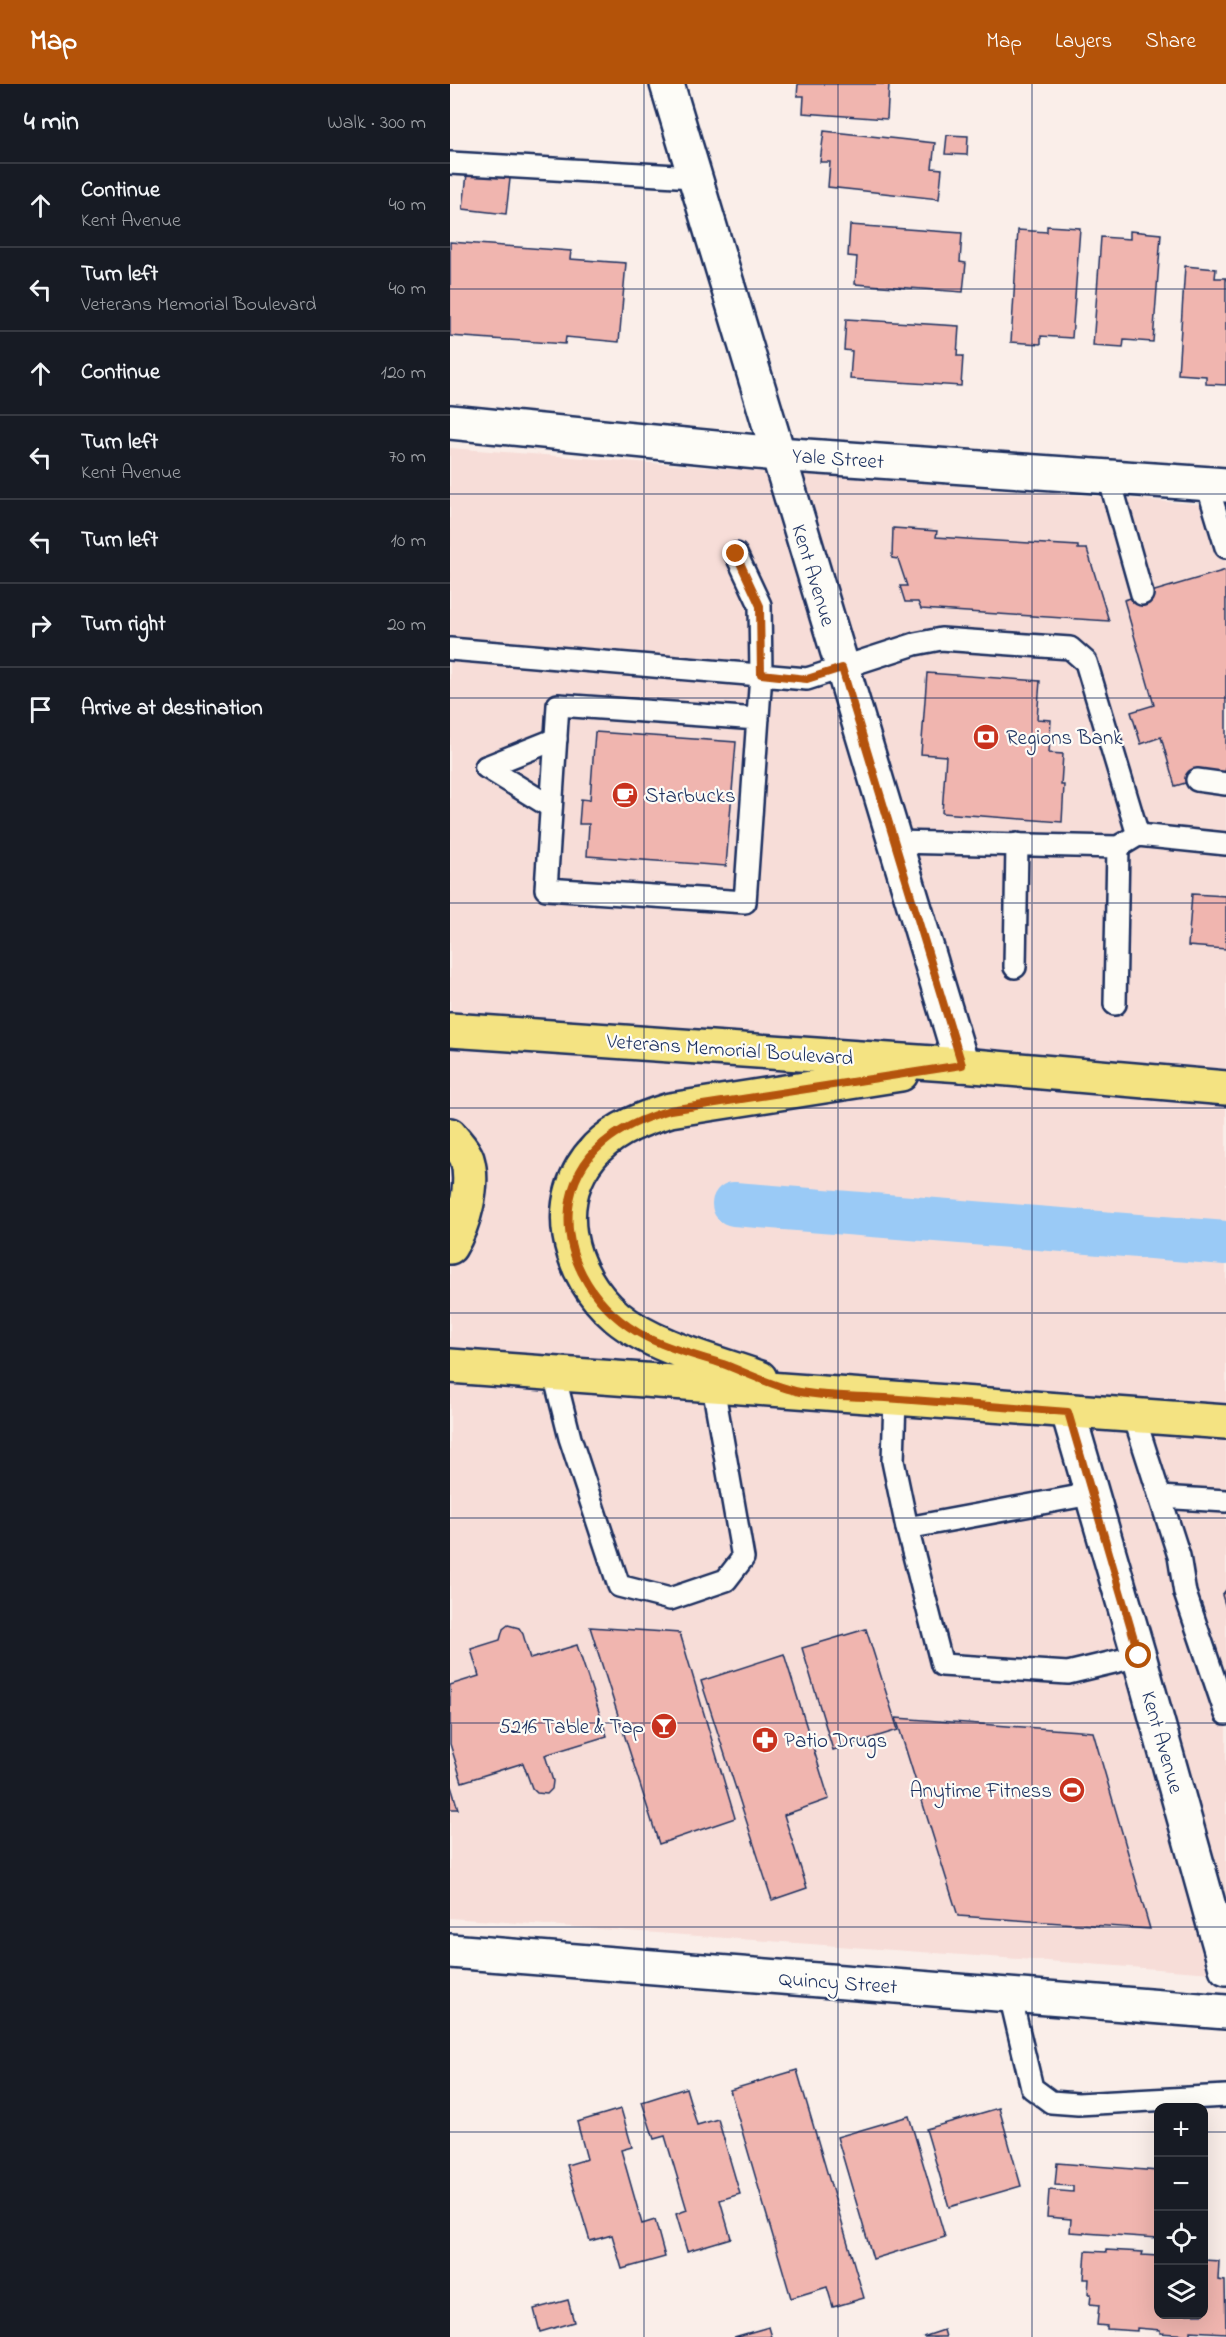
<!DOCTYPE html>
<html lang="en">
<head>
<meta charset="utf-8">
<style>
	body { margin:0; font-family:"Indie Flower",sans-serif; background:#20242c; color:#f1f3f6 }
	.controls { position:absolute; right:18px; bottom:18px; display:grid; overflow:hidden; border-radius:12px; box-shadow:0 6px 24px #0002 }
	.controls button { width:54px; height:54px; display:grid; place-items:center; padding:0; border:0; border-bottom:2px solid #363941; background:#171b24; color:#f1f3f6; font:30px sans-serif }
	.stop { position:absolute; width:18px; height:18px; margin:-14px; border:4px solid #b45309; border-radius:50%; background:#fff }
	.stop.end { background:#b45309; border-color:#fff; box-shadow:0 2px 6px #0008 }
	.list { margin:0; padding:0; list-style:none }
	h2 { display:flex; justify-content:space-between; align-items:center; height:78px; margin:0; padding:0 24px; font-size:26px }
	h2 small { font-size:20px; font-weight:400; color:#9ea1a6 }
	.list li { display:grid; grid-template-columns:39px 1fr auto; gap:18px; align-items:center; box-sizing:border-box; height:84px; padding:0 24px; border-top:2px solid #363941 }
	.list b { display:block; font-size:22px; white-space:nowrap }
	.list p { margin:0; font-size:20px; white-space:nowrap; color:#9ea1a6 }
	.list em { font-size:20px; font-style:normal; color:#9ea1a6 }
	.icon { flex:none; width:33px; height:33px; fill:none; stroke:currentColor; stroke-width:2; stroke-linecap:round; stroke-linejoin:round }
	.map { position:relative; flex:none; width:776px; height:2253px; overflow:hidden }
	header { display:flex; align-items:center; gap:36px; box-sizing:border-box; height:84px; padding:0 30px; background:#b45309; color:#fff }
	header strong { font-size:28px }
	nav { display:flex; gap:33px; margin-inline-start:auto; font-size:21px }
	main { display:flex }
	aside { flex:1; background:#171b24 }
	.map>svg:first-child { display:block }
	.built { fill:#f7ddd8 }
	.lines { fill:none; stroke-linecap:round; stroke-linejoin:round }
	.canal { stroke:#9acaf6; stroke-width:44 }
	.building { fill:#f0b5af; stroke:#1b2f5e; stroke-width:1.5 }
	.service-casing { stroke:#1b2f5e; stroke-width:26 }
	.minor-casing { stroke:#1b2f5e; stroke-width:38 }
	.primary-casing { stroke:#1b2f5e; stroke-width:38 }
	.service { stroke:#fdfcf7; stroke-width:21 }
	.minor { stroke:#fdfcf7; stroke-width:33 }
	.primary { stroke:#f4e382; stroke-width:33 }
	.route { stroke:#b45309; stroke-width:8 }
	.grid { fill:none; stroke:#1b2f5e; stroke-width:1.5; stroke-opacity:0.55 }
	.labels { text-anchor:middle; stroke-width:4.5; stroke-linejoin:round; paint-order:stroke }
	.street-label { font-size:21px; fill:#1b2f5e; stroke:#fdfcf7 }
	.poi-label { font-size:21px; fill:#1b2f5e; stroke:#fdfcf7; text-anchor:start }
</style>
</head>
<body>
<header>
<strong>Map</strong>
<nav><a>Map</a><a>Layers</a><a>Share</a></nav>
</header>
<main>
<aside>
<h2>4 min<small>Walk · 300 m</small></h2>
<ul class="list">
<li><svg class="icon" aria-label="ahead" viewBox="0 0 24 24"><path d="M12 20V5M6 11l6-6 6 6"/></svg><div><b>Continue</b><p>Kent Avenue</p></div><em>40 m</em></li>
<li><svg class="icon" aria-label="left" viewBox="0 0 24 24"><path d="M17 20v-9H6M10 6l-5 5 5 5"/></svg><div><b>Turn left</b><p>Veterans Memorial Boulevard</p></div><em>40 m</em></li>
<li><svg class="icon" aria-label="ahead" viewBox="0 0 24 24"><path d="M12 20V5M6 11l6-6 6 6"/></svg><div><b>Continue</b></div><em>120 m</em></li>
<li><svg class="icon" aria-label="left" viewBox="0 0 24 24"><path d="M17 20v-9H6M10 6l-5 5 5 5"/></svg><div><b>Turn left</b><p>Kent Avenue</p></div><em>70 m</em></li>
<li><svg class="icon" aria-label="left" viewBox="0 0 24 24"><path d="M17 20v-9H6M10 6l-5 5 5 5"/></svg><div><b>Turn left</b></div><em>10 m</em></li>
<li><svg class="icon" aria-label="right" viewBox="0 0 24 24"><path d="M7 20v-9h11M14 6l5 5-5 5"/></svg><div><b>Turn right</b></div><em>20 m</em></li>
<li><svg class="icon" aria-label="arrive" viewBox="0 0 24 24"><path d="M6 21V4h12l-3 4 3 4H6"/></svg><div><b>Arrive at destination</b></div></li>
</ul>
</aside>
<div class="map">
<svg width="776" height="2253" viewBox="0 0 776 2253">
	<rect width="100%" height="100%" fill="#faeee9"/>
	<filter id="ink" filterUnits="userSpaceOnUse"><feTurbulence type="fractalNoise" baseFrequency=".0167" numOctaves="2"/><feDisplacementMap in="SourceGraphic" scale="12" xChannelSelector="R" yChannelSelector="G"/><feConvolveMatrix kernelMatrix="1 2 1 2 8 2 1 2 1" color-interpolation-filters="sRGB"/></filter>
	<g filter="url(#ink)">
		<!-- built -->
		<polygon class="built" points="0,364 776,422 776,1890 0,1834"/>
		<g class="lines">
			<!-- canal -->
			<polyline class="canal" points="284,1120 776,1159"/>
		</g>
		<!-- building -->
		<g class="building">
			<polygon points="348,0 439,0 437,35 353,29 354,12 347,12"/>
			<polygon points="374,47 485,59 482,84 492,85 489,115 378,103 380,78 370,78"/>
			<polygon points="497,51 518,52 517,71 495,70"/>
			<polygon points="18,81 61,86 56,130 13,125"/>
			<polygon points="400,141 512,149 510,178 516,179 513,208 405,200 407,173 398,172"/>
			<polygon points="597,142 630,144 622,254 591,252 591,260 561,258 568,146 597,148"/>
			<polygon points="680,147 711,150 703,258 674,256 673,264 643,262 651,153 680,155"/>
			<polygon points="0,158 121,167 120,175 176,179 169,258 116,253 115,260 0,252"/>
			<polygon points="735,182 766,185 765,194 776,194 776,301 756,300 756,292 728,290"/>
			<polygon points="396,235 509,242 507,272 513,272 511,302 400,295 402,267 394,266"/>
			<polygon points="443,444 487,447 486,453 628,462 628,465 637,465 659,537 471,525 468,518 455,518 450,502 457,502 448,475 442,474"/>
			<polygon points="776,486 776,687 725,702 711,653 691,660 681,628 704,621 674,516"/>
			<polygon points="477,589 590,597 587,635 601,636 599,669 613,670 611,701 614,701 612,738 492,729 496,672 471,670"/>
			<polygon points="145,648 286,658 276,782 137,772 139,740 129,740 131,715 140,716"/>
			<polygon points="742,810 776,812 776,865 738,862"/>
			<polygon points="776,1506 776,1524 772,1511"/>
			<polygon points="58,1541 69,1544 73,1550 80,1575 127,1561 157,1652 95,1671 103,1697 102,1705 97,1710 87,1709 82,1704 73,1679 12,1698 0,1660 0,1601 29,1592 21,1565 50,1556 53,1545"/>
			<polygon points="140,1543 230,1549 285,1734 209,1760"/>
			<polygon points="416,1545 448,1646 383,1666 352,1564"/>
			<polygon points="334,1570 379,1715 334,1731 357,1804 322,1816 251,1597"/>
			<polygon points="446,1634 643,1648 700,1845 508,1832"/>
			<polygon points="0,1699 8,1725 0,1725"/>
			<polygon points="347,1986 414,2214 383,2223 377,2203 341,2214 280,2006"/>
			<polygon points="236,2004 247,2041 268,2035 290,2110 270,2116 281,2154 237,2167 226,2130 237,2126 215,2052 204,2055 192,2018"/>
			<polygon points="549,2024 571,2102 499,2123 476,2045"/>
			<polygon points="171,2025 182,2063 171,2066 192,2140 205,2136 215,2173 172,2185 162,2151 140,2157 117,2081 137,2075 127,2038"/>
			<polygon points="459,2032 495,2153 423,2175 387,2053"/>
			<polygon points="607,2079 708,2087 708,2154 620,2148 621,2135 597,2133 599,2106 623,2108 623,2102 605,2101"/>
			<polygon points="656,2166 693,2168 692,2171 708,2172 708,2230 754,2230 754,2176 769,2177 768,2196 775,2197 776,2249 740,2247 740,2251 710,2249 710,2246 687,2244 687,2247 657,2245 657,2242 647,2241 649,2221 640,2220 641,2210 638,2210 639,2195 634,2195 636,2167 656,2168"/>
			<polygon points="118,2216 124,2238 90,2248 84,2225"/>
			<polygon points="319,2243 322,2253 284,2253"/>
			<polygon points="494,2246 496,2253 473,2253"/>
		</g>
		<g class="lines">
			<defs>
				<g id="service">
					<polyline points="0,79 244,93"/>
					<polyline points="659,393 692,510"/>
					<polyline points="757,400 776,463"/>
					<polyline points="286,470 310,521 311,590 295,818 96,805 108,621 308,635"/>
					<polyline points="0,565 357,595 465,560 491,555 620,564 636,578 688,751"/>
					<polyline points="36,683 101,723"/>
					<polyline points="36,683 106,655"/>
					<polyline points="747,696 776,700"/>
					<polyline points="445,758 668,763 688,751 776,760"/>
					<polyline points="565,883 567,760"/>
					<polyline points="665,920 668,763"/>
					<polyline points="104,1290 120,1354 169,1502 220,1515 276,1496 293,1474 263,1302"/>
					<polyline points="445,1315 443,1377 457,1444 492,1581 618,1589 689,1572"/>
					<polyline points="684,1332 729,1472 735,1509 776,1630"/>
					<polyline points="710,1413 776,1417"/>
					<polyline points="457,1444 641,1410"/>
					<polyline points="560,1911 582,2004 601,2018 628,2020 776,2012"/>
				</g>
				<g id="minor">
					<polyline points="217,0 512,981"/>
					<polyline points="0,338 327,370 776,401"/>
					<polyline points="618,1328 689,1572 776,1884"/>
					<polyline points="0,1867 776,1928"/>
				</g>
				<g id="primary">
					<polyline points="0,946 512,981 776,1004"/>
					<path d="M0,1051c5,7 14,15 17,24 8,26 -3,65 -17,88"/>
					<polyline points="0,1282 776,1338"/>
					<path d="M310,1294c-45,-16 -107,-31 -143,-61 -50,-43 -69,-118 -20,-169 20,-20 47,-30 73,-38l231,-36"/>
				</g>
			</defs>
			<!-- service casing -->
			<use href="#service" class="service-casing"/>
			<!-- minor casing -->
			<use href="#minor" class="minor-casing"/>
			<!-- primary casing -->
			<use href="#primary" class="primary-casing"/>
			<!-- service -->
			<use href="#service" class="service"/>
			<!-- minor -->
			<use href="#minor" class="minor"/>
			<!-- primary -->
			<use href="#primary" class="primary"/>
		</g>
	</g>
	<g class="lines" filter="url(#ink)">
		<!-- route -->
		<path class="route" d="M286,470l24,52 1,68 46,5 35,-11 120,397 -292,45c-50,15 -95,41 -101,98 -5,54 29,104 77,129 23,12 52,19 77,27 24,9 52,23 77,28 28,5 58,4 86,6 61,5 121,9 182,14l71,244"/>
	</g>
	<!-- grid -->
	<path class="grid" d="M194,0v2253M388,0v2253M582,0v2253M0,205h776M0,410h776M0,614h776M0,819h776M0,1024h776M0,1229h776M0,1434h776M0,1639h776M0,1843h776M0,2048h708M754,2048h22"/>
	<!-- icons -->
	<defs>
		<symbol id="bank-disc" viewBox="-11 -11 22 22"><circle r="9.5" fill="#c8321e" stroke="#fdfcf7"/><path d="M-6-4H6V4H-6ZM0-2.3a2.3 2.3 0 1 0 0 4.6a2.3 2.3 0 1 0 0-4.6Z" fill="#fff"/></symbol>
		<symbol id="cafe-disc" viewBox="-11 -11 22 22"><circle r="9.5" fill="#c8321e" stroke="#fdfcf7"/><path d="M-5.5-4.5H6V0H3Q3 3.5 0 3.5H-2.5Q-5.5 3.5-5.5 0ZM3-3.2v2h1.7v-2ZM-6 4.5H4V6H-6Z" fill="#fff"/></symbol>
		<symbol id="bar-disc" viewBox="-11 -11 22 22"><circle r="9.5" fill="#c8321e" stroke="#fdfcf7"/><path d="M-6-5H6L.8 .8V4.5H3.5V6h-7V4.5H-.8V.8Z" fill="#fff"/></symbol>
		<symbol id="pharmacy-disc" viewBox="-11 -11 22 22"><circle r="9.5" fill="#c8321e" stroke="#fdfcf7"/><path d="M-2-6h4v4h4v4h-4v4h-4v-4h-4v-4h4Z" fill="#fff"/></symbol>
		<symbol id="stadium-disc" viewBox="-11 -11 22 22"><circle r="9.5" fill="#c8321e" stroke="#fdfcf7"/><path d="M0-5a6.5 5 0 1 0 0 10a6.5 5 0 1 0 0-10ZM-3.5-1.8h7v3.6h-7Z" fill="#fff"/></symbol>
	</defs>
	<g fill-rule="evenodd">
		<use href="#bank-disc" x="521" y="638" width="30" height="30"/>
		<use href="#cafe-disc" x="160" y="696" width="30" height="30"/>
		<use href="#bar-disc" x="199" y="1627" width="30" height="30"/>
		<use href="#pharmacy-disc" x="300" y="1641" width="30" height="30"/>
		<use href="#stadium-disc" x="607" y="1691" width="30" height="30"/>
	</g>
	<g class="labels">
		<!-- street labels -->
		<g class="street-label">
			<text transform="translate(388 374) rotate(4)" y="7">Yale Street</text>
			<text transform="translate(364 491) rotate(73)" y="7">Kent Avenue</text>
			<text transform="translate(280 965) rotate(4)" y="7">Veterans Memorial Boulevard</text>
			<text transform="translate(713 1658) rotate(74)" y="7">Kent Avenue</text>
			<text transform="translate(388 1898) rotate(4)" y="7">Quincy Street</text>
		</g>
		<!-- poi labels -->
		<g class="poi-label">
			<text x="556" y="660">Regions Bank</text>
			<text x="195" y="718">Starbucks</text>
			<text x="194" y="1649" text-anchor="end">5216 Table &amp; Tap</text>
			<text x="334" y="1663">Patio Drugs</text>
			<text x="602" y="1713" text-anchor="end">Anytime Fitness</text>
		</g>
	</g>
</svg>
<div class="controls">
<button>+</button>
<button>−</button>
<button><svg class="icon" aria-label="locate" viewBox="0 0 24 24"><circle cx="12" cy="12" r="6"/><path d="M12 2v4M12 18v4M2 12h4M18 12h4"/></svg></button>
<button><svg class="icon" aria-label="layers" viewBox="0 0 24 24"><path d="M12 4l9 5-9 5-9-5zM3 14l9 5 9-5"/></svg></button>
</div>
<div class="stop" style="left:689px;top:1572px"></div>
<div class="stop end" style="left:286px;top:470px"></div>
</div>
</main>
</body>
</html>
